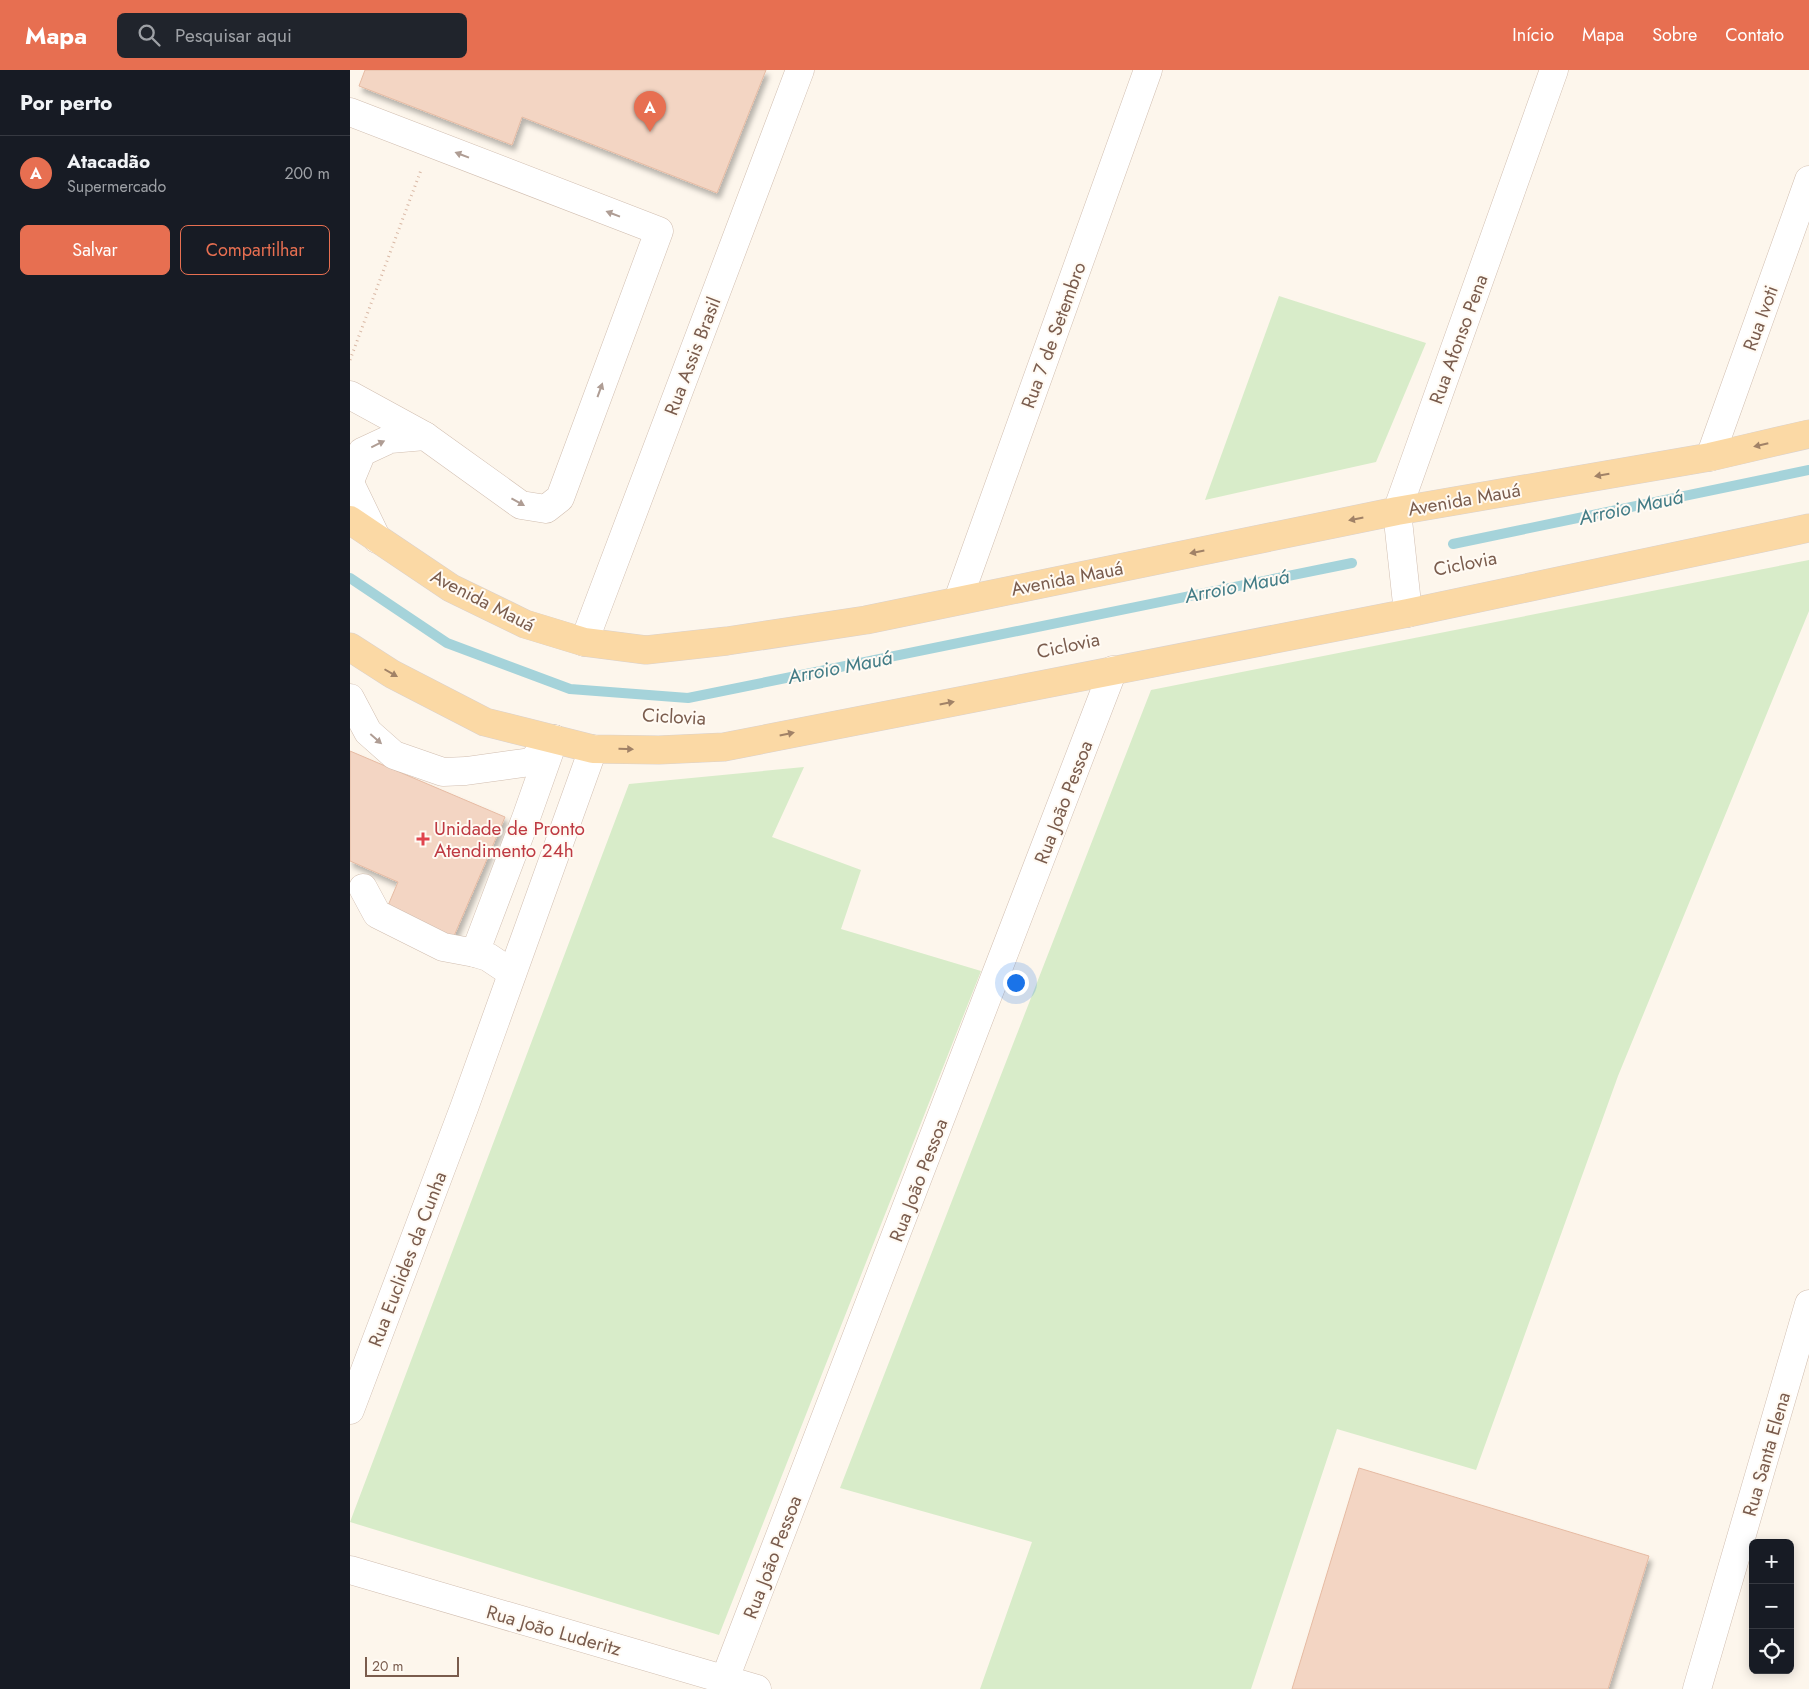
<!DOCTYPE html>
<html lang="pt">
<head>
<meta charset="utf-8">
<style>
	body { margin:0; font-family:Jost,sans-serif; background:#20242c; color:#f1f3f6 }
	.controls { position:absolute; right:15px; bottom:15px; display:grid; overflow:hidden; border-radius:8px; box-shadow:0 2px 12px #0003 }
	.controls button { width:45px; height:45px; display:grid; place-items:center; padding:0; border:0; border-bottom:1px solid #363941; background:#171b24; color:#f1f3f6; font:25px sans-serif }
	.scale { position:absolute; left:15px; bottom:12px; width:94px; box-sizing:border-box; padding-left:5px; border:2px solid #7a5c4d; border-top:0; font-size:14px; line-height:18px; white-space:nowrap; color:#7a5c4d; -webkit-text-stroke:4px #fffaf3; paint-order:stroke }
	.you { position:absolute; left:665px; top:912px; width:18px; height:18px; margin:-12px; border:4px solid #fff; border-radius:50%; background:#1a73e8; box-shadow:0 0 0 8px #1a73e833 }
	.badge { display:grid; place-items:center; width:32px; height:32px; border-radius:50%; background:#e76f51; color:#fff; font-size:16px; font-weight:700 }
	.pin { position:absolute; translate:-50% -41px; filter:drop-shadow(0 1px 2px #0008) }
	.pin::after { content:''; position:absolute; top:26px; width:18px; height:15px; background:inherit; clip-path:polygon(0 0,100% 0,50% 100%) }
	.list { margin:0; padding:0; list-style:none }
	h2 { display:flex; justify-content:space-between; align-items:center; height:65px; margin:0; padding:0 20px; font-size:21px }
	h2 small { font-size:16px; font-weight:400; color:#9ea1a6 }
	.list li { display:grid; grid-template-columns:32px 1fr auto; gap:15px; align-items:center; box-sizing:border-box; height:75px; padding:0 20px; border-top:1px solid #363941 }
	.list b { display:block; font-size:19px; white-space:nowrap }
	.list p { margin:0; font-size:16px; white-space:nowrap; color:#9ea1a6 }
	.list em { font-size:16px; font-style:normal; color:#9ea1a6 }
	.actions { display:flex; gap:10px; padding:15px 20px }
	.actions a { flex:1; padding:11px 0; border:1px solid #e76f51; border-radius:8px; text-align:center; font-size:18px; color:#e76f51 }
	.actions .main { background:#e76f51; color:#fff }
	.icon { flex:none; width:28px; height:28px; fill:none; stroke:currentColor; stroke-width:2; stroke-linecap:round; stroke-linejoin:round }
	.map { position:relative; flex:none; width:1459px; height:1619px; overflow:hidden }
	header { display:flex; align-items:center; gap:30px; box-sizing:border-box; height:70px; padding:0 25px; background:#e76f51; color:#fff }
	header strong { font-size:24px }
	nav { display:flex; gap:28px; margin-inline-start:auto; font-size:18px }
	.search { width:350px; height:45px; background:#20242c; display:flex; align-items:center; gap:12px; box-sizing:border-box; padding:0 18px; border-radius:8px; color:#9ea1a6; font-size:19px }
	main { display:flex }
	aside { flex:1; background:#171b24 }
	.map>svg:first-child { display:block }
	.green { fill:#d8ecc9 }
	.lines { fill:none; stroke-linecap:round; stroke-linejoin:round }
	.stream { stroke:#a5d3da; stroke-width:10 }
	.building { fill:#f3d5c3; stroke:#e6bba3; filter:url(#shadow) }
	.minor-casing { stroke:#d1beb0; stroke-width:29 }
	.major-casing { stroke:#dad1cd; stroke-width:29 }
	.path { stroke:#d9b8a5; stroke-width:3; stroke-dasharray:1 4; stroke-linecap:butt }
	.minor { stroke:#fff; stroke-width:28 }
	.major { stroke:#fbd9a5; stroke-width:28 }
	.oneway { fill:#af9d94 }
	.oneway2 { fill:#a18267 }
	.health-dot { fill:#e0444e; stroke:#fffaf3; stroke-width:2 }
	.labels { text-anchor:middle; stroke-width:4; stroke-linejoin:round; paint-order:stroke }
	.street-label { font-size:19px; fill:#7a5c4d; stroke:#fffaf3 }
	.health-label { font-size:19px; fill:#be3a42; stroke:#fffaf3; text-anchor:start }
	.water-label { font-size:20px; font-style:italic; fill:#437c86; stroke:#fffaf3 }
</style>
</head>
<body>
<header>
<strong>Mapa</strong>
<div class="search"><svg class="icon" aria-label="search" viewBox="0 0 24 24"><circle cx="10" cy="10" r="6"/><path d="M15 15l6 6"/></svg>Pesquisar aqui</div>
<nav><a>Início</a><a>Mapa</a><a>Sobre</a><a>Contato</a></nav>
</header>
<main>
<aside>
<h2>Por perto<small></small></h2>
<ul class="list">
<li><span class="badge">A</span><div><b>Atacadão</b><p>Supermercado</p></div><em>200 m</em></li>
</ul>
<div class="actions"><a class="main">Salvar</a><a>Compartilhar</a></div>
</aside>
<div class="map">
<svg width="1459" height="1619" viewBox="0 0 1459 1619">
	<defs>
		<filter id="shadow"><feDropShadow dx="3" dy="5.5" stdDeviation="2.5" flood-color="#0004"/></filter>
	</defs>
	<rect width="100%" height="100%" fill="#fdf6ec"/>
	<!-- green -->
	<g class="green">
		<polygon points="929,226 1076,273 1026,392 855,430"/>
		<polygon points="1459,490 1459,541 1268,1006 1126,1400 987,1359 901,1619 630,1619 682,1472 490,1418 801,620"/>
		<polygon points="454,697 422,767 511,800 491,859 631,901 369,1565 0,1452 279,714"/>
	</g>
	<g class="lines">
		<!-- stream -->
		<g class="stream">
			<polyline points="1103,474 1459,400"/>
			<polyline points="0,508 97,573 220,619 338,628 1002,493"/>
		</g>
	</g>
	<!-- building -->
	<g class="building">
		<polygon points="15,0 416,0 367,123 172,47 162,75 9,16"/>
		<polygon points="0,681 155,747 101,873 34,845 48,812 0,791"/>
		<polygon points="1009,1398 1299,1486 1258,1619 942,1619"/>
	</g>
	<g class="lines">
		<defs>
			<g id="minor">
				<polyline points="0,42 309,161 210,428 196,439 171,435 75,366 40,369 12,382 0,411"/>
				<polyline points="0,325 75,366"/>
				<polyline points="1360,387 1459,110"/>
				<polyline points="0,413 27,469"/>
				<polyline points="608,530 798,0"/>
				<polyline points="1058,543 1047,441 1204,0"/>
				<polyline points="234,572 450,0"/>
				<polyline points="0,628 18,662 44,685 93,702 116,701 181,692 204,669"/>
				<polyline points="13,818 27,844 93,877 125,883"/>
				<polyline points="162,903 138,887 125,883 176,748 204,669"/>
				<polyline points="0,1340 114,1038 243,679"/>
				<polyline points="0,1500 407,1619"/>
				<polyline points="371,1619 763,600"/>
				<polyline points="1347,1619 1459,1234"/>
			</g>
			<g id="major">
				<polyline points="0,450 101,518 175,554 234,572 296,580 377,571 516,550 1047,441 1360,387 1459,364"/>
				<polyline points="0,577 42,604 135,652 243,679 309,680 374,677 1058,543 1459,458"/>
			</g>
		</defs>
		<!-- minor casing -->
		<use href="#minor" class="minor-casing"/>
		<!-- major casing -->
		<use href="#major" class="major-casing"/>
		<!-- path -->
		<polyline class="path" points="0,290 71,100"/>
		<!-- minor -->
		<use href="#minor" class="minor"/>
		<!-- major -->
		<use href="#major" class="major"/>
	</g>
	<!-- one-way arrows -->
	<defs><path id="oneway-solid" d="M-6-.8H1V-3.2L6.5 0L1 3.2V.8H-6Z" transform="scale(1.25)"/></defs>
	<g class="oneway">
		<use href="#oneway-solid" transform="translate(112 85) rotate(-159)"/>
		<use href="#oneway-solid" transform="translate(263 144) rotate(-159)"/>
		<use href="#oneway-solid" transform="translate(250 320) rotate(-70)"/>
		<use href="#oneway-solid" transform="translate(28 374) rotate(-26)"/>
		<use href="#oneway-solid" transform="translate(168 432) rotate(29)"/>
		<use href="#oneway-solid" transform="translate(26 669) rotate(41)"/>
	</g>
	<g class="oneway2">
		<use href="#oneway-solid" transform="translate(1411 375) rotate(167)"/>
		<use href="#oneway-solid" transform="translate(1252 405) rotate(170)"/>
		<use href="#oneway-solid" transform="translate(1006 449) rotate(169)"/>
		<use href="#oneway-solid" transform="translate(847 482) rotate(169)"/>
		<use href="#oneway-solid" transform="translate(41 603) rotate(30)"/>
		<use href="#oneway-solid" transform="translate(597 633) rotate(-11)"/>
		<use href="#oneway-solid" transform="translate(437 664) rotate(-12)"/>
		<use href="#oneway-solid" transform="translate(276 679) rotate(1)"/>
	</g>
	<!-- markers -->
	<path class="health-dot" d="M70.5 761.5h5v5h5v5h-5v5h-5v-5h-5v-5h5z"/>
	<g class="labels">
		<!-- street labels -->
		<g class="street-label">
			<text transform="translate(1410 248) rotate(-70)" y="7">Rua Ivoti</text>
			<text transform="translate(703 265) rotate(-70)" y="7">Rua 7 de Setembro</text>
			<text transform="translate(1108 269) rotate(-70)" y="7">Rua Afonso Pena</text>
			<text transform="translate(342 286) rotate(-69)" y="7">Rua Assis Brasil</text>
			<text transform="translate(1114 429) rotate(-10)" y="7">Avenida Mauá</text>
			<text transform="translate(1115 493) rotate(-11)" y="7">Ciclovia</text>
			<text transform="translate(717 508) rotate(-11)" y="7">Avenida Mauá</text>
			<text transform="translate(133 530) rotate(27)" y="7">Avenida Mauá</text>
			<text transform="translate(718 575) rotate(-12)" y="7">Ciclovia</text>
			<text transform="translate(324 646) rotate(3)" y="7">Ciclovia</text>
			<text transform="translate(713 732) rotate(-69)" y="7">Rua João Pessoa</text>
			<text transform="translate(568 1110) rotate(-69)" y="7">Rua João Pessoa</text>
			<text transform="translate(57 1189) rotate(-69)" y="7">Rua Euclides da Cunha</text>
			<text transform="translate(1416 1384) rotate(-74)" y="7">Rua Santa Elena</text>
			<text transform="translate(422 1487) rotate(-69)" y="7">Rua João Pessoa</text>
			<text transform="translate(204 1560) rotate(16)" y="7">Rua João Luderitz</text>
		</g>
		<!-- health labels -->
		<g class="health-label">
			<text x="84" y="765">Unidade de Pronto<tspan x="84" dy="22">Atendimento 24h</tspan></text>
		</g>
		<!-- water labels -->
		<g class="water-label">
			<text transform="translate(1281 437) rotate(-12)" y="7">Arroio Mauá</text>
			<text transform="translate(887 516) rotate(-11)" y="7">Arroio Mauá</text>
			<text transform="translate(490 597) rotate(-11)" y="7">Arroio Mauá</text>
		</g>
	</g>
</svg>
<div class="controls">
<button>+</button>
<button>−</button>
<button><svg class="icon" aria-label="locate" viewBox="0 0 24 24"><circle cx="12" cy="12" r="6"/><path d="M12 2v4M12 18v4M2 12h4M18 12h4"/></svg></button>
</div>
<div class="scale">20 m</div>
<div class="you"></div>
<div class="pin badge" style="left:300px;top:62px">A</div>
</div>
</main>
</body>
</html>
